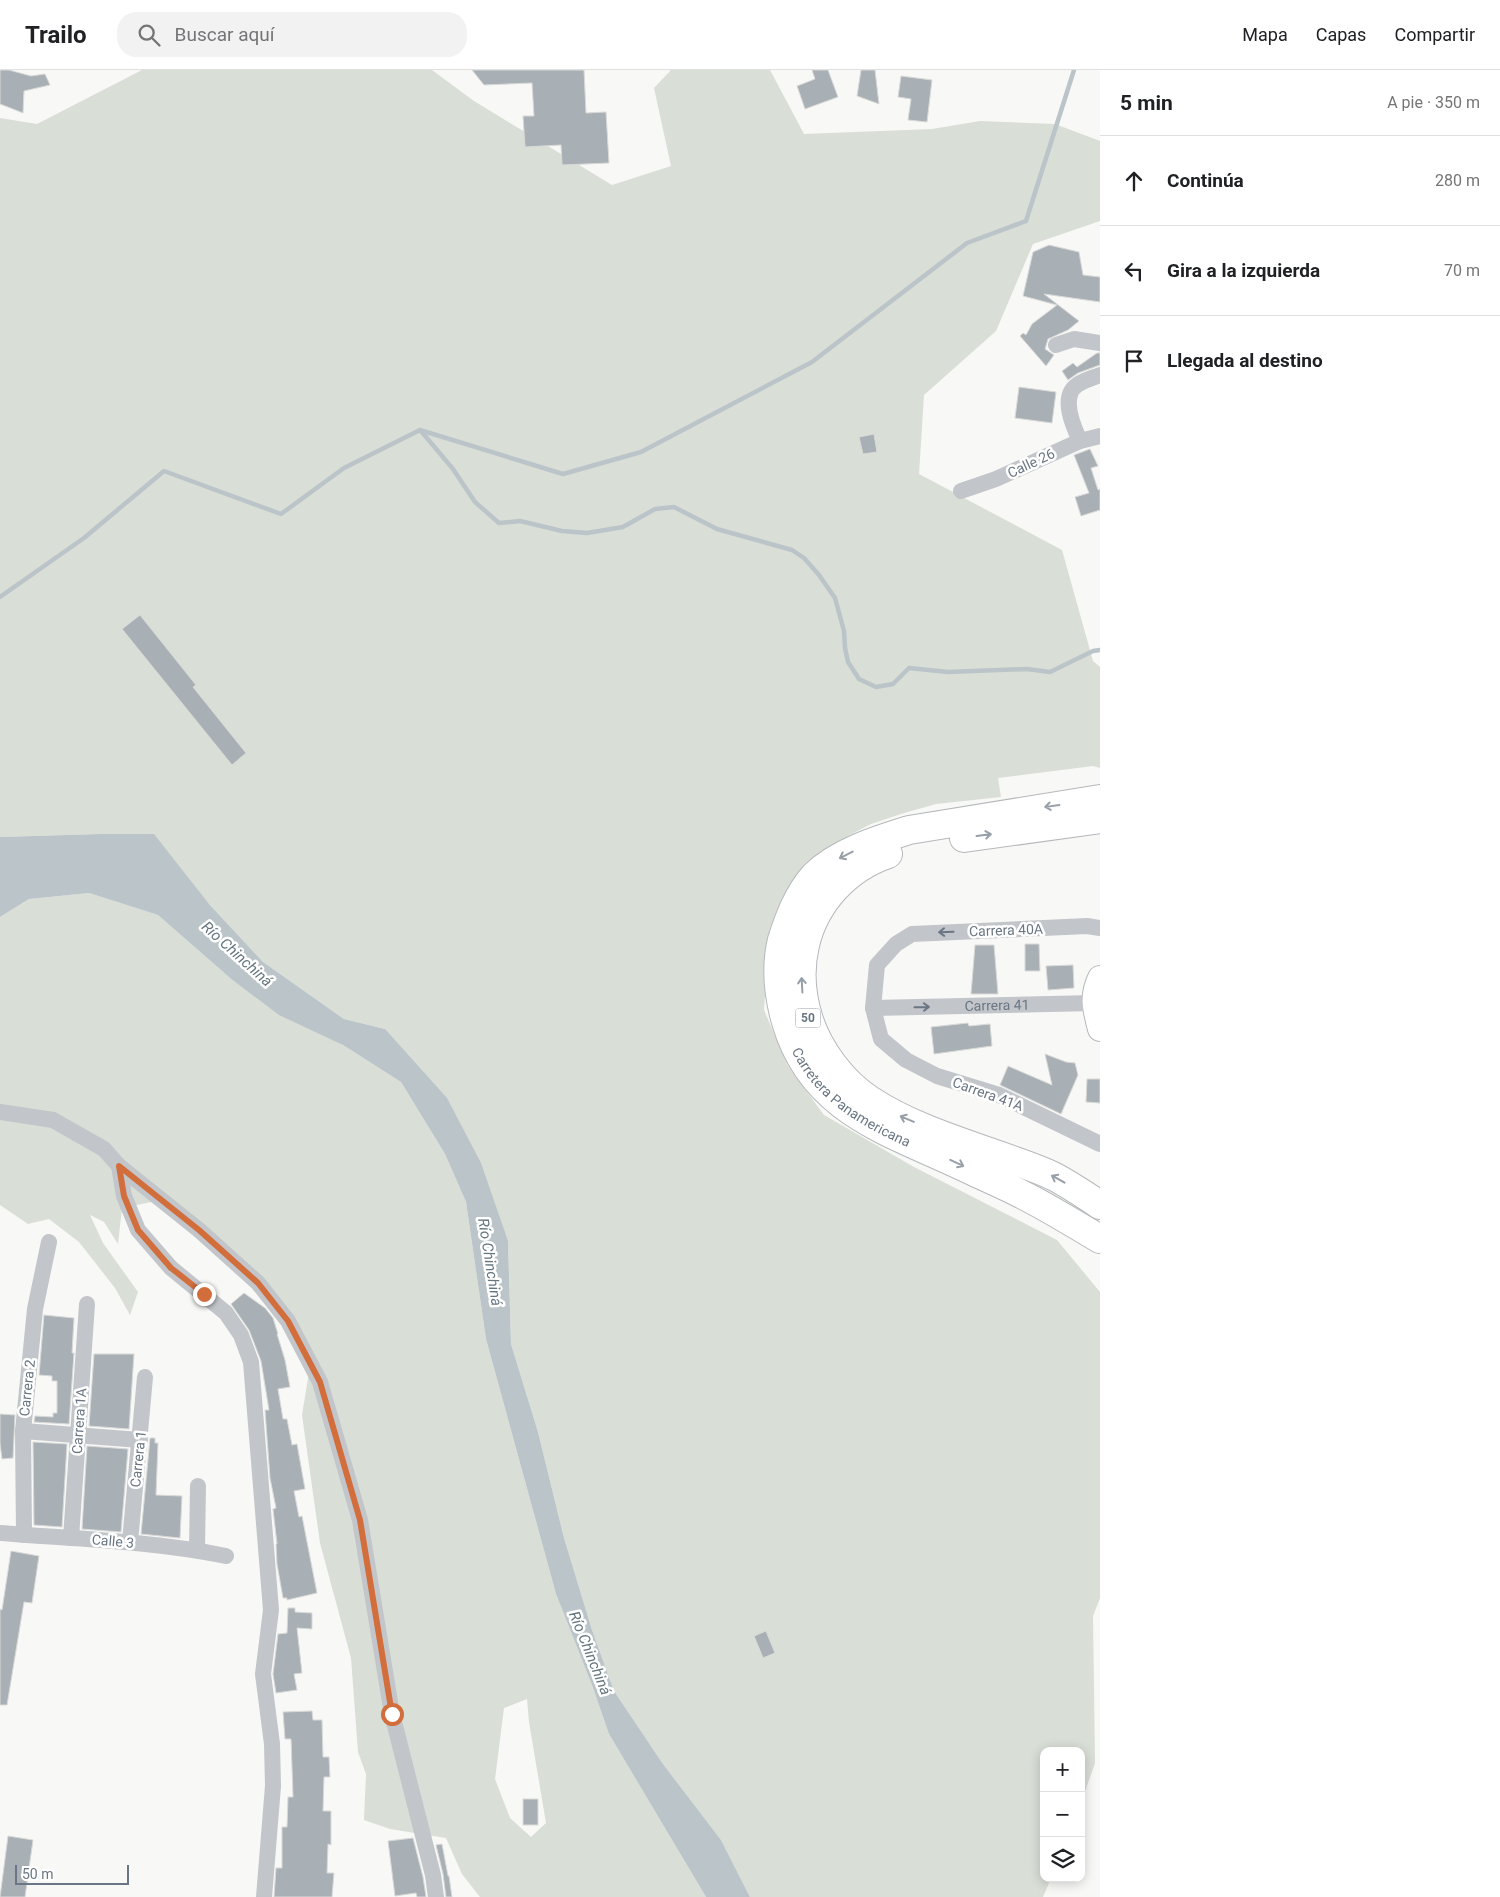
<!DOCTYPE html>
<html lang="es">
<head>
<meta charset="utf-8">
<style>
	body { margin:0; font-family:Roboto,sans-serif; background:#f2f2f2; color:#202124 }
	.controls { position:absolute; right:15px; bottom:15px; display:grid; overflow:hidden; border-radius:10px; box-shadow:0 2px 12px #0003 }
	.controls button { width:45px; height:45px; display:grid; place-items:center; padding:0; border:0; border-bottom:1px solid #e0e0e0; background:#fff; color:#202124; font:25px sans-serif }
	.scale { position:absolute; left:15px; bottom:12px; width:114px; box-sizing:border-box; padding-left:5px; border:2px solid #6a7683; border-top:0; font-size:14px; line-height:18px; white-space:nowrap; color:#6a7683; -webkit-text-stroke:4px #fff; paint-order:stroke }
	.stop { position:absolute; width:15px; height:15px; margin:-11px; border:4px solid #d26d3c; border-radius:50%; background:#fff }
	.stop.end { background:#d26d3c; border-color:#fff; box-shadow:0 1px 5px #0008 }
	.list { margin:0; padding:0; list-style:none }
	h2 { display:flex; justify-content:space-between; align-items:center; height:65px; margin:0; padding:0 20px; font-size:21px }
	h2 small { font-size:16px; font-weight:400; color:#757577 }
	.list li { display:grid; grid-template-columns:32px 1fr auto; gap:15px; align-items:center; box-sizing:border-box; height:90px; padding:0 20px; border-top:1px solid #e0e0e0 }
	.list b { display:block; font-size:19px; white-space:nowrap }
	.list em { font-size:16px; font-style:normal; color:#757577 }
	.icon { flex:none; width:28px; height:28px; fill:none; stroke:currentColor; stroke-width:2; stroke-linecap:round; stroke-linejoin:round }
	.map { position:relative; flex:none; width:1100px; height:1827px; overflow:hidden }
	header { display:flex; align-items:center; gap:30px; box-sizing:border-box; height:70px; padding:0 25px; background:#fff; border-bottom:1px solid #e0e0e0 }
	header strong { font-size:24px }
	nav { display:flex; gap:28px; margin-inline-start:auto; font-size:18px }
	.search { width:350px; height:45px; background:#f2f2f2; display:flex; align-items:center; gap:12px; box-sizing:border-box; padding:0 18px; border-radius:20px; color:#757577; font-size:19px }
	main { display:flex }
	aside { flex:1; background:#fff }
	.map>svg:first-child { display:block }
	.green { fill:#d9ded7; fill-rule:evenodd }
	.water { fill:#bbc4c8 }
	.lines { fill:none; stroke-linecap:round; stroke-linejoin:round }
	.stream { stroke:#bbc4c8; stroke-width:4.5 }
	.building { fill:#a9b0b5; stroke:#d9dad8 }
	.secondary-casing { stroke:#b5b9bd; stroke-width:26 }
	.trunk-casing { stroke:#b5b8bb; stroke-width:30 }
	.minor { stroke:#c2c5c9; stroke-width:16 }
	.secondary { stroke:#fff; stroke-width:24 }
	.trunk { stroke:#fff; stroke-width:28 }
	.oneway { stroke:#979fa8 }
	.oneway2 { stroke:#6a7683 }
	.route { stroke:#d26d3c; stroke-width:6 }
	.labels { text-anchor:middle; stroke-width:5; stroke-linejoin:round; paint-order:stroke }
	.shield { fill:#fff; stroke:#979fa8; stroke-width:1 }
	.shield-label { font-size:12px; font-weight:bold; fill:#6a7683 }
	.street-label { font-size:14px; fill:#6a7683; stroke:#fff }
	.water-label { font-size:15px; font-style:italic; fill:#66767f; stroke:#fff }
</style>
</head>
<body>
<header>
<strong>Trailo</strong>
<div class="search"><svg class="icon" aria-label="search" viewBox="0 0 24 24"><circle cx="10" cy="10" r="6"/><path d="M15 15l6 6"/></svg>Buscar aquí</div>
<nav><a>Mapa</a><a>Capas</a><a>Compartir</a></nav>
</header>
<main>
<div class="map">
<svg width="1100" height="1827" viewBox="0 0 1100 1827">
	<rect width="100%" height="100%" fill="#f8f8f6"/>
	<!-- green -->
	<g class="green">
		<polygon points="142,0 432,0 474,31 612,115 671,96 654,18 671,0 770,0 804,64 932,59 980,51 1055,54 1100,71 1100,151 1033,174 996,261 924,325 919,404 1062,480 1093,591 1100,597 1100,698 1093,696 998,708 1001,727 936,734 904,743 871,754 848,766 820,787 768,880 764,940 788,996 824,1045 914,1097 1057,1170 1100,1222 1100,1528 1093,1546 1095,1693 1081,1733 1081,1681 1044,1681 1044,1808 1051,1808 1043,1827 750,1827 721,1770 663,1694 614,1621 592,1560 564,1468 538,1362 511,1274 508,1171 385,959 344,949 263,892 209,834 100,764 0,767 0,48 37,54"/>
		<path d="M89,823l69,22 72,63 113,67 58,37 44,72 21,48 20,137 70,255 36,91 17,49 97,163h-226l-18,-23 -16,-36 -56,-9 -26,-9 2,-46 -8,-22 -7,-94 -31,-115 -18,-128 10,-61 -34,-58 -112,-97 -44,9 -4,36 -14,-22 -14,-7 13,28 35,49 -8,23 -15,-27 -36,-46 -30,-23 -21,5 -28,-19v-288l29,-18zM527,1629l2,23 17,101 -15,14 -21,-19 -15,-39 9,-71z"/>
	</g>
	<!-- water -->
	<polygon class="water" points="100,764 154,764 209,834 263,892 344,949 385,959 447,1028 481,1093 508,1171 511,1274 538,1362 564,1468 592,1560 614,1621 663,1694 721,1770 750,1827 706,1827 609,1664 592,1615 556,1524 486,1269 466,1132 445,1084 401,1012 343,975 279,945 230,908 158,845 89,823 29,829 0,847 0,767"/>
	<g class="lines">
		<!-- stream -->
		<g class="stream">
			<polyline points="421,361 453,399 475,432 499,453 520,451 562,461 587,463 623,457 655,439 674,437 717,459 792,480 804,488 819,505 835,528 844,561 845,578 848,592 859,609 876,617 893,614 909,598 948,602 1027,599 1050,602 1093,581 1100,580"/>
			<polyline points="0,527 84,468 164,401 281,444 344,398 420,360 563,404 641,382 812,292 967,173 1026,151 1074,0"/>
		</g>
	</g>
	<!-- building -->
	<g class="building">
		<polygon points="0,0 9,0 31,6 45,4 50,15 24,21 23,43 0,34"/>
		<polygon points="472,0 584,0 586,43 606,42 609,93 562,95 561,75 525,77 523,46 534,46 532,13 484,15"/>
		<polygon points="812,0 828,0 838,27 805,39 797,16 815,9"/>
		<polygon points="861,0 875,0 879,34 857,26"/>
		<polygon points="901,6 932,10 927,52 908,50 911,29 898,27"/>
		<polygon points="1049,175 1079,182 1083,205 1100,207 1100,232 1044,224 1079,251 1068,260 1048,269 1045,279 1054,285 1046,296 1020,266 1023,263 1026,265 1032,254 1057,235 1023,226 1033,182"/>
		<polygon points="1097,283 1100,283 1100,295 1078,303 1068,310 1062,301 1073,293 1077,297"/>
		<polygon points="1019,317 1056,322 1052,353 1015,348"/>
		<polygon points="874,364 877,382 863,384 859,367"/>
		<polygon points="1090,379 1098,396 1091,398 1098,420 1100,419 1100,440 1081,446 1075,427 1089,423 1074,385"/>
		<polygon points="140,545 196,615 193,617 246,683 232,695 122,559"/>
		<polygon points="1025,874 1039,874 1040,901 1025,901"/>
		<polygon points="975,875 994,875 998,924 971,924"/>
		<polygon points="1073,895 1074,918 1048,920 1046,896"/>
		<polygon points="968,953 969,956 990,954 992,976 934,984 931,957"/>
		<polygon points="1045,984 1066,992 1075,993 1078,1005 1061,1044 1000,1015 1008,996 1052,1015"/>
		<polygon points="1087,1009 1100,1009 1100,1033 1086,1032"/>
		<polygon points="244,1223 265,1238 273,1248 278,1264 277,1264 285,1290 290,1317 278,1319 283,1349 287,1349 292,1375 297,1374 305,1419 294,1421 299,1447 302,1446 317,1523 287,1530 287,1528 283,1528 277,1494 276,1474 277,1474 273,1439 276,1438 270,1408 265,1340 269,1340 261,1291 249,1260 231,1234"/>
		<polygon points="44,1245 74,1248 72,1283 74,1283 69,1354 34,1352 35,1346 53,1347 53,1343 57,1343 57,1311 52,1311 52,1306 39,1305"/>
		<polygon points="94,1284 134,1284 129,1359 89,1356"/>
		<polygon points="0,1344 15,1345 13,1388 2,1389 0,1373"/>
		<polygon points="150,1368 155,1368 155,1373 158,1373 156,1425 182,1426 180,1468 141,1464"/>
		<polygon points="33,1372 67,1374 62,1457 34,1455"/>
		<polygon points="87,1376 128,1379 121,1462 82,1459"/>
		<polygon points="11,1481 39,1486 32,1533 24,1532 7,1635 0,1635 0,1539 2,1540"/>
		<polygon points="288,1538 295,1538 295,1542 312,1543 312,1559 297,1558 302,1603 294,1604 297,1620 276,1623 273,1604 278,1564 287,1563"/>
		<polygon points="766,1561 775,1583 763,1588 754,1566"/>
		<polygon points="312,1641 313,1650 322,1650 323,1687 329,1687 330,1707 324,1707 323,1741 331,1741 331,1775 328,1774 327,1803 334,1803 332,1827 274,1827 276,1798 282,1798 282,1757 287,1757 288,1727 293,1727 291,1669 285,1669 283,1642"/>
		<rect x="523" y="1729" width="15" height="26"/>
		<polygon points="8,1766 33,1770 25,1827 0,1827"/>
		<polygon points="413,1768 423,1807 426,1827 417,1827 416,1823 395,1826 388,1771"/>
		<polygon points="442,1774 448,1806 449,1806 452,1827 446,1827 443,1804 436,1775"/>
	</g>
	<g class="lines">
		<defs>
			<path id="secondary" d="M1100,908c-9,18 -5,32 0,51"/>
			<g id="trunk">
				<path id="s2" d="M1100,729l-191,31c-32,10 -71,22 -95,46 -16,18 -25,42 -32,64 -7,28 -4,54 4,82 27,92 106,110 184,148 17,8 34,15 51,24 27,13 53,30 79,45"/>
				<polyline points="964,768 1100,749"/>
				<path d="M888,784c-41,14 -73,48 -83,91 -6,25 -4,50 4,75 10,30 33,62 61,80 38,25 85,40 128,55 19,7 39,13 57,22 15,8 30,18 45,28"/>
			</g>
		</defs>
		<!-- secondary casing -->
		<use href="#secondary" class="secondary-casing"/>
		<!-- trunk casing -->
		<use href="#trunk" class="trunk-casing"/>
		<!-- minor -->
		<g class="minor">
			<polyline points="1056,275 1074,269 1100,273"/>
			<path d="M1080,371c-7,-15 -20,-44 -3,-56 7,-5 16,-7 23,-10"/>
			<polyline points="961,421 996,409 1080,371 1100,366"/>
			<polyline points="1100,858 1087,856 912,864 896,874 877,895 873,938 881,969 906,990 937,1006 999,1025 1100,1074"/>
			<path id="s1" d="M873,938l221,-5"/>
			<polyline points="0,1042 53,1050 104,1079 119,1096 199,1160 258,1213 288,1251 320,1312 360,1450 392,1644 433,1805 436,1827"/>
			<polyline points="119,1096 124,1126 138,1160 171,1198 226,1243 241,1265 251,1292 271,1540 263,1604 272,1674 273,1716 264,1827"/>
			<polyline points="23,1361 140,1370"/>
			<path d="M0,1463c75,6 152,8 226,23"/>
			<polyline points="24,1465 23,1361 35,1239 49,1172"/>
			<polyline points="71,1468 87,1234"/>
			<polyline points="130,1472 145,1307"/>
			<polyline points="197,1480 198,1416"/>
		</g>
		<!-- secondary -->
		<use href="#secondary" class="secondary"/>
		<!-- trunk -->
		<use href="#trunk" class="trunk"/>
	</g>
	<!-- one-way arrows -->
	<defs><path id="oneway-shaft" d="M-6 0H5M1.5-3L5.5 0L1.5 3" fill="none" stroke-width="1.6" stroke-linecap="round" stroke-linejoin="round" transform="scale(1.25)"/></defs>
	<g class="oneway">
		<use href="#oneway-shaft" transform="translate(1052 736) rotate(172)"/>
		<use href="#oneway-shaft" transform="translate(984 765) rotate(-7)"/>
		<use href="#oneway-shaft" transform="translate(846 785) rotate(153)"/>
		<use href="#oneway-shaft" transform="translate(802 915) rotate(-93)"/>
		<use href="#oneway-shaft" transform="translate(907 1049) rotate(-157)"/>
		<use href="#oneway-shaft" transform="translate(957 1093) rotate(25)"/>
		<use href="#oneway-shaft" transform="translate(1058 1109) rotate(-151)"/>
	</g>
	<g class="oneway2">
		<use href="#oneway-shaft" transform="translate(946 862) rotate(178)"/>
		<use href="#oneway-shaft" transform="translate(922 937) rotate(-1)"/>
	</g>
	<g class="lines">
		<!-- route -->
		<polyline class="route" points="204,1224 171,1198 138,1160 124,1126 119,1096 199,1160 258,1213 288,1251 320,1312 360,1450 392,1644"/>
	</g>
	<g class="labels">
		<!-- shield labels -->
		<rect class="shield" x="795.5" y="938.5" width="25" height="19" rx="4"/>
		<g class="shield-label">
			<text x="808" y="952">50</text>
		</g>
		<!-- street labels -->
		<g class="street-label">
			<text transform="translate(1031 393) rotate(-25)" y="5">Calle 26</text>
			<text transform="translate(1006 860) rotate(-2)" y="5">Carrera 40A</text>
			<text dy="5" stroke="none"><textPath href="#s1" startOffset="124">Carrera 41</textPath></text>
			<text dy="5" stroke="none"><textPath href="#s2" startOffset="559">Carretera Panamericana</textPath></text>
			<text transform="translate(988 1024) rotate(20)" y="5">Carrera 41A</text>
			<text transform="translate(27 1318) rotate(-84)" y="5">Carrera 2</text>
			<text transform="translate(79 1351) rotate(-86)" y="5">Carrera 1A</text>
			<text transform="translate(138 1389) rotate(-84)" y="5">Carrera 1</text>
			<text transform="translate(113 1471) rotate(5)" y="5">Calle 3</text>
		</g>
		<!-- water labels -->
		<g class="water-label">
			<text transform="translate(237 884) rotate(42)" y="5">Río Chinchiná</text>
			<text transform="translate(490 1192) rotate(81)" y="5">Río Chinchiná</text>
			<text transform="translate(590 1583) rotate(68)" y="5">Río Chinchiná</text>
		</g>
	</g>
</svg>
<div class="controls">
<button>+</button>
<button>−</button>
<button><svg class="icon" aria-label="layers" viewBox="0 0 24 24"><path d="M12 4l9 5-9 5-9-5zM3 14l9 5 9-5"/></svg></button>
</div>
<div class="scale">50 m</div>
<div class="stop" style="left:392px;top:1644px"></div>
<div class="stop end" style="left:204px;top:1224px"></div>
</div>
<aside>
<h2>5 min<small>A pie · 350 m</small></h2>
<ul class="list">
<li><svg class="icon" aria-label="ahead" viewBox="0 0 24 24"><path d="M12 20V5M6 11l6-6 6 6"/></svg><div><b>Continúa</b></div><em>280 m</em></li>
<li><svg class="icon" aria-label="left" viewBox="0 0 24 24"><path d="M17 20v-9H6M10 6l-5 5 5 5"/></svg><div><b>Gira a la izquierda</b></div><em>70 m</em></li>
<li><svg class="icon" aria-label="arrive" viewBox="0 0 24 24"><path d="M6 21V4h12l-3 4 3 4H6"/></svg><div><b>Llegada al destino</b></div></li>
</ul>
</aside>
</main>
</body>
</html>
